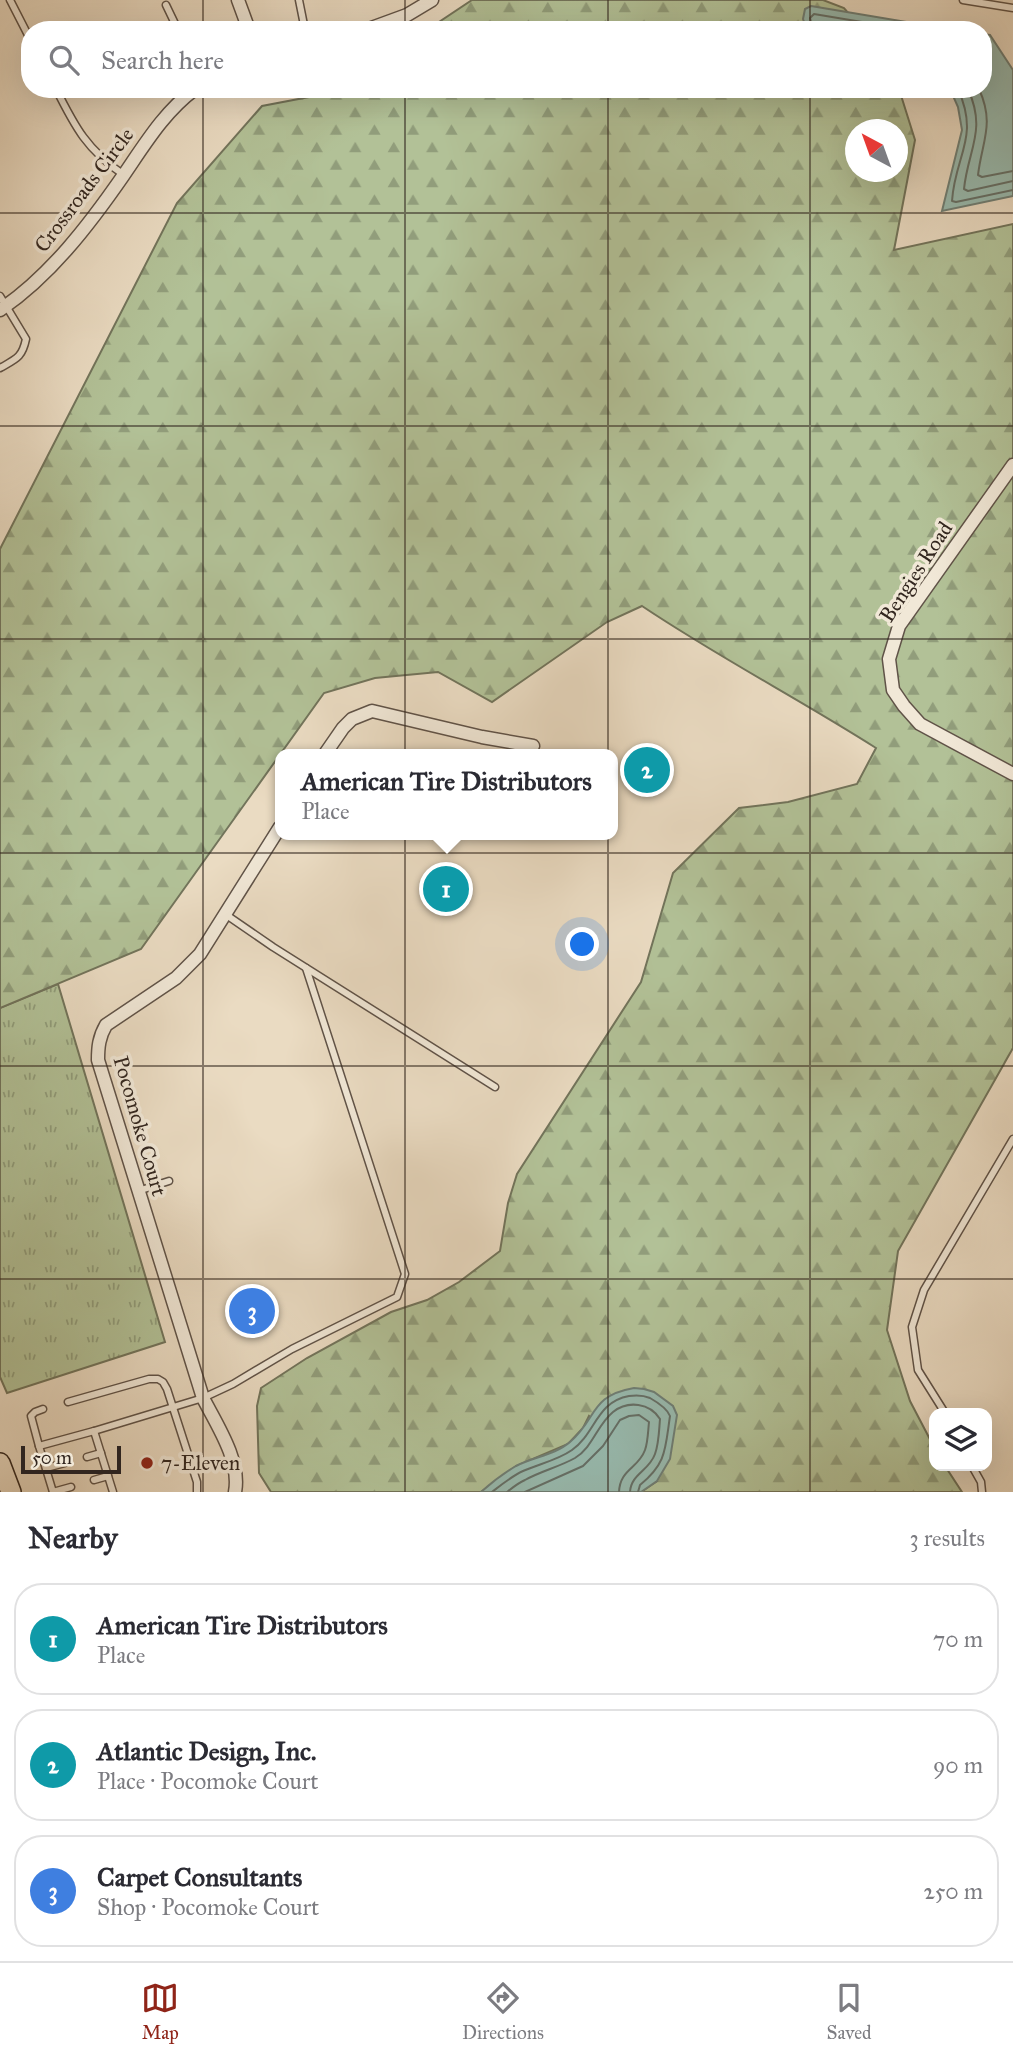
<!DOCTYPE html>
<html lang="en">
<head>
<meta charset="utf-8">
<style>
	body { margin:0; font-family:"IM FELL Great Primer",serif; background:#f2f2f3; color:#2b2b33 }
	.controls { position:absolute; right:21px; bottom:21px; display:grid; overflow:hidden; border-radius:14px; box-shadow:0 7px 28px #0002 }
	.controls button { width:63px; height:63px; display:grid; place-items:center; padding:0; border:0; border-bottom:2px solid #e1e1e2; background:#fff; color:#2b2b33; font:35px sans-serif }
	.compass { position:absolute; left:845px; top:119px; width:63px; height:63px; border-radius:50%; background:#fff; box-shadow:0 7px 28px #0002; rotate:319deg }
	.scale { position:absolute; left:21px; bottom:18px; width:100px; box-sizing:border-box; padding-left:7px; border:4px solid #32261f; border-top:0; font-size:19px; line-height:24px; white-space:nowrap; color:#32261f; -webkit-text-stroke:5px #f1e8d7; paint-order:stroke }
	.you { position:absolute; left:583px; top:945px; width:24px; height:24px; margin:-18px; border:5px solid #fff; border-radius:50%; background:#1a73e8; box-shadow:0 0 0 10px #1a73e833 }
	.badge { display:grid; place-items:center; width:46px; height:46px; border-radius:50%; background:#8f2418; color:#fff; font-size:23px; font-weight:700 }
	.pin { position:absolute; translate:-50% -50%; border:4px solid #fff; box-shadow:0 2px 7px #0006 }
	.popup { position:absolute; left:275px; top:749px; width:343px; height:91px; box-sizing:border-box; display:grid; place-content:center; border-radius:14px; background:#fff; filter:drop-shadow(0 2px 5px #0005); font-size:23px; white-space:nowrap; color:#7c7c81 }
	.popup b { font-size:26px; color:#2b2b33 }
	.popup::after { content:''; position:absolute; left:50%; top:100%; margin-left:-14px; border:14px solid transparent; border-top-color:#fff }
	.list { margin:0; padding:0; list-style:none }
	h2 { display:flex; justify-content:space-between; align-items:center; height:91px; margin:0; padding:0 28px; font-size:30px }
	h2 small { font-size:23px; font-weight:400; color:#7c7c81 }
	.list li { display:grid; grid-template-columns:46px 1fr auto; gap:21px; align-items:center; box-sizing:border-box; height:112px; margin:0 14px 14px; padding:0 14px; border:2px solid #e1e1e2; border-radius:28px }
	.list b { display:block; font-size:26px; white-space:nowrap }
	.list p { margin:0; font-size:23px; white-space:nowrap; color:#7c7c81 }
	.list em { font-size:23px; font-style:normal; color:#7c7c81 }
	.icon { flex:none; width:38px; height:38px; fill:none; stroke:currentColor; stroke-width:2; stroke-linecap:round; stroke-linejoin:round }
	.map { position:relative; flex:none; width:1013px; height:1492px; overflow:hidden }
	.search { position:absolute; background:#fff; box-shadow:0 7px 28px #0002; left:21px; right:21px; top:21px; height:77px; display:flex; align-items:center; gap:18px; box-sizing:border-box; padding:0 24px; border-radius:28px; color:#7c7c81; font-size:26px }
	.sheet { height:469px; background:#fff }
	nav { display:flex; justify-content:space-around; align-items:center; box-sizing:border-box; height:98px; border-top:2px solid #e1e1e2; background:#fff; font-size:19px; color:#7c7c81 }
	nav a { display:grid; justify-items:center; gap:4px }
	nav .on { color:#8f2418 }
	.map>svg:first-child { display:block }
	.grass { fill:url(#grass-tufts); stroke:#72745b; stroke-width:2 }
	.forest { fill:url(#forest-firs); stroke:#72745b; stroke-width:2; fill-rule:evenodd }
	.water { fill:#98bbb0; stroke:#6f7f76; stroke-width:2 }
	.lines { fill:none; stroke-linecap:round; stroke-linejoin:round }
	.shore { stroke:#657068; stroke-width:2 }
	.lane-casing { stroke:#605348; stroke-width:9 }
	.street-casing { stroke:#605348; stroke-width:15 }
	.primary-casing { stroke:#32261f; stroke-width:22 }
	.lane { stroke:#f1e8d7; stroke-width:6 }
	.street { stroke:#f1e8d7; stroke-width:12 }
	.primary { stroke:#eadbc2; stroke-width:19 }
	.grid { fill:none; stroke:#32261f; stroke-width:2; stroke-opacity:0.55 }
	.poi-dot { fill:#8f2418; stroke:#f1e8d7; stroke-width:2.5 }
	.labels { text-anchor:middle; stroke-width:7; stroke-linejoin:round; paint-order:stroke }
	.street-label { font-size:21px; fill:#32261f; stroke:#f1e8d7 }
	.poi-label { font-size:21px; fill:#32261f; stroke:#f1e8d7; text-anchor:start }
</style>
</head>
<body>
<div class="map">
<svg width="1013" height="1492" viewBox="0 0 1013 1492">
	<defs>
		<pattern id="grass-tufts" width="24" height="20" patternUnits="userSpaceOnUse" patternTransform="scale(1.75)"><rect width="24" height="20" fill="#b2c197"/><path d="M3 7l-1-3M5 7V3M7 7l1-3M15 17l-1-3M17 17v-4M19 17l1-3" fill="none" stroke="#919d7b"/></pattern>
		<pattern id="forest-firs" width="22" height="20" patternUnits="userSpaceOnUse" patternTransform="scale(1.75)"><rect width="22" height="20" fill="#b2c197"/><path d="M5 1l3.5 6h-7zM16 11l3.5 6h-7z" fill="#919d7b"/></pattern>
	</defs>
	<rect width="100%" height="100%" fill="#eadbc2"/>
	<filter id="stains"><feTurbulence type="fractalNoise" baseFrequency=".00286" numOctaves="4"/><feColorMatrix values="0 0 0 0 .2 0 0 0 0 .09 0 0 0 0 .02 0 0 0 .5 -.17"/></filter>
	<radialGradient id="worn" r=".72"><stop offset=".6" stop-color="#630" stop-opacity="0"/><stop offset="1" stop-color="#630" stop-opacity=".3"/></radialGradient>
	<!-- grass -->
	<polygon class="grass" points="58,984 165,1342 7,1393 0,1377 0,1008"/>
	<!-- forest -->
	<g class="forest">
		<polygon points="472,0 823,0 844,8 863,30 427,30"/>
		<path d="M351,89h548l16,51 -21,110 119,-26v824l-115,203 -11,79 23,71 24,46v19h11l17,26h-321l16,-11 -68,-65 -6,12 -15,16 -52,22 -35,26h-210l-12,-19 -2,-67 4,-18 46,-30 84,-46 36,-12 32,-18 41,-31 8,-48 9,-29 124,-192 32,-109 66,-65 49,-6 69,-18 19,-36c-77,-49 -158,-91 -234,-142l-35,16 -115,80 -54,-30 -63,6 -51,15 -183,256 -141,59v-459l177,-346 85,-97zM856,130h42v42h-42z"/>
	</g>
	<!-- water -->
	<g class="water">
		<polygon points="811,6 954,30 807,30 803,19 805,9"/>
		<polygon points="983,34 990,35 1013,70 1013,196 942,211 962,130 958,107 950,89 983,89"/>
		<path d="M634,1388l10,1 10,3 19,14 4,9 -7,44 -13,22 -16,11h-160c10,-9 23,-19 35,-26 17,-9 39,-11 54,-24 28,-24 19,-46 64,-54z"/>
	</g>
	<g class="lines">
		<!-- shore -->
		<g class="shore">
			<polyline points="813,30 810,18 814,14 910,30"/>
			<path d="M958,89c22,49 -3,66 -6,112l4,1 57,-12"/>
			<path d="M968,89c19,42 0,60 -4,100l4,2 45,-10"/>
			<path d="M979,89c16,35 3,52 -1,86l4,2 31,-6"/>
			<path d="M492,1492c9,-7 20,-16 31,-21 16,-7 35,-11 49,-21 24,-17 24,-48 57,-54 7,-1 14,-1 21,2 7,4 17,10 20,18 -5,33 -3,47 -30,69l-2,7"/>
			<path d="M507,1492c5,-4 11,-9 18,-12 16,-9 34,-13 50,-22 18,-11 22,-33 38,-46 15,-12 37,-9 47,7 -1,11 -1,24 -5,35 -6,17 -24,20 -25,38"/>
			<path d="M525,1492l58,-26 20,-20 17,-26 9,-4 10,-1 10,7c-1,9 -1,20 -4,28 -7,19 -25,19 -26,42"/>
		</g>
		<defs>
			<g id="lane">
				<polyline points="10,0 30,39"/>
				<polyline points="299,0 305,30"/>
				<polyline points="963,0 1013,8"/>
				<polyline points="166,5 178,30"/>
				<path d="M56,89c19,38 31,61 68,86"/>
				<path d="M0,296l26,43c-4,19 -10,20 -26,29"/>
				<polyline points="225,914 273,947 495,1087"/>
				<polyline points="138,1191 169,1181"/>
				<polyline points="68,1402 149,1379 158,1379 163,1382 167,1389 197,1482 197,1492"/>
				<polyline points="945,1413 918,1370 912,1327 924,1290 1013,1139"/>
				<polyline points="39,1446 31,1416 35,1412 43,1409"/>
				<polyline points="87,1457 101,1453"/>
				<polyline points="972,1466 981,1482 982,1492"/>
				<polyline points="46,1468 65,1463"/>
				<polyline points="94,1480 108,1476"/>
				<polyline points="53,1492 39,1446 94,1431"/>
				<polyline points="53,1492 71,1487"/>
				<polyline points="113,1492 94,1431 203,1398 233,1384 292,1349 397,1297 405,1274 306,968"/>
			</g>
			<g id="street">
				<polyline points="238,0 249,30"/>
				<polyline points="366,30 407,15 432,0"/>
				<path d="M0,310c50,-34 89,-85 123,-134 22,-32 41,-64 72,-87"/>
				<polyline points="1013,465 899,626 889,659 893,690 904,706 920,724 1013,774"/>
				<polyline points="325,754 343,728 352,719 372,711 482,737 533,746"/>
				<path d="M235,1492c6,-31 -18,-67 -32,-94l-105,-338c0,-13 1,-23 8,-35l70,-47 24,-24 80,-127"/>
			</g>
			<polyline id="primary" points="0,1463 11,1492"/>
		</defs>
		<!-- lane casing -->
		<use href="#lane" class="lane-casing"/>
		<!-- street casing -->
		<use href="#street" class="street-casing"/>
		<!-- primary casing -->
		<use href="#primary" class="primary-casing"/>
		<!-- lane -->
		<use href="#lane" class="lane"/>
		<!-- street -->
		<use href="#street" class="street"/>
		<!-- primary -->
		<use href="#primary" class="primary"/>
	</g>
	<!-- grid -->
	<path class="grid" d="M203,0v30M405,0v30M608,0v30M810,0v30M203,89v1403M405,89v1403M608,89v1403M810,89v1403M0,213h1013M0,426h1013M0,639h1013M0,853h1013M0,1066h1013M0,1279h1013"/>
	<!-- markers -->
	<circle class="poi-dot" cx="147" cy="1463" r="7"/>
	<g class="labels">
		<!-- street labels -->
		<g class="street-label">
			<text transform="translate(84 190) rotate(-53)" y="7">Crossroads Circle</text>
			<text transform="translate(916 572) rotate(-57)" y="7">Bengies Road</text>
			<text transform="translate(140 1126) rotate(74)" y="7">Pocomoke Court</text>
		</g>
		<!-- poi labels -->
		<g class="poi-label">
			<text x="161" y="1470">7-Eleven</text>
		</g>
	</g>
	<rect width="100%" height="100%" filter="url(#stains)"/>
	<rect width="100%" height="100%" fill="url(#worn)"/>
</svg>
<div class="controls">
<button><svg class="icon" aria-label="layers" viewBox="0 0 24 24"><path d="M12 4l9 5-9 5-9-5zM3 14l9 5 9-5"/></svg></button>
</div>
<svg class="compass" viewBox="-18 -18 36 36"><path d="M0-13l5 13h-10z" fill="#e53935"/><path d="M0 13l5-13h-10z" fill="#7c7c81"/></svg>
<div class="scale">50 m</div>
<div class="you"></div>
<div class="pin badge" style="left:446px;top:889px;background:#0f9aa8">1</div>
<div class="popup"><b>American Tire Distributors</b>Place</div>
<div class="pin badge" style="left:647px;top:770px;background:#0f9aa8">2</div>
<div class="pin badge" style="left:252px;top:1311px;background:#3f7fe0">3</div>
<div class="search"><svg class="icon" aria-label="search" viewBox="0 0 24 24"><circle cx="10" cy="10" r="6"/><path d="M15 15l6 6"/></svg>Search here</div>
</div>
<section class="sheet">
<h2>Nearby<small>3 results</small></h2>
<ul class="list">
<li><span class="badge" style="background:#0f9aa8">1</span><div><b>American Tire Distributors</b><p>Place</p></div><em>70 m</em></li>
<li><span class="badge" style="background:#0f9aa8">2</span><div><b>Atlantic Design, Inc.</b><p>Place · Pocomoke Court</p></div><em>90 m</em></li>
<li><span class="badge" style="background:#3f7fe0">3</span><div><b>Carpet Consultants</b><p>Shop · Pocomoke Court</p></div><em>250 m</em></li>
</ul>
</section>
<nav>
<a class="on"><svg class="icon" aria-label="map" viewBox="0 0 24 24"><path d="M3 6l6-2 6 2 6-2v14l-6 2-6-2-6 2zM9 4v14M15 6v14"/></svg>Map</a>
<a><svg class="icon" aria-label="directions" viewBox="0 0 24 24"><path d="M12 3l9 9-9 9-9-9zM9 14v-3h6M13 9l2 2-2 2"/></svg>Directions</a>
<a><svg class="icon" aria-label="saved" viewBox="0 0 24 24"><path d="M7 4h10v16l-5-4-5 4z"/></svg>Saved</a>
</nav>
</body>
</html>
